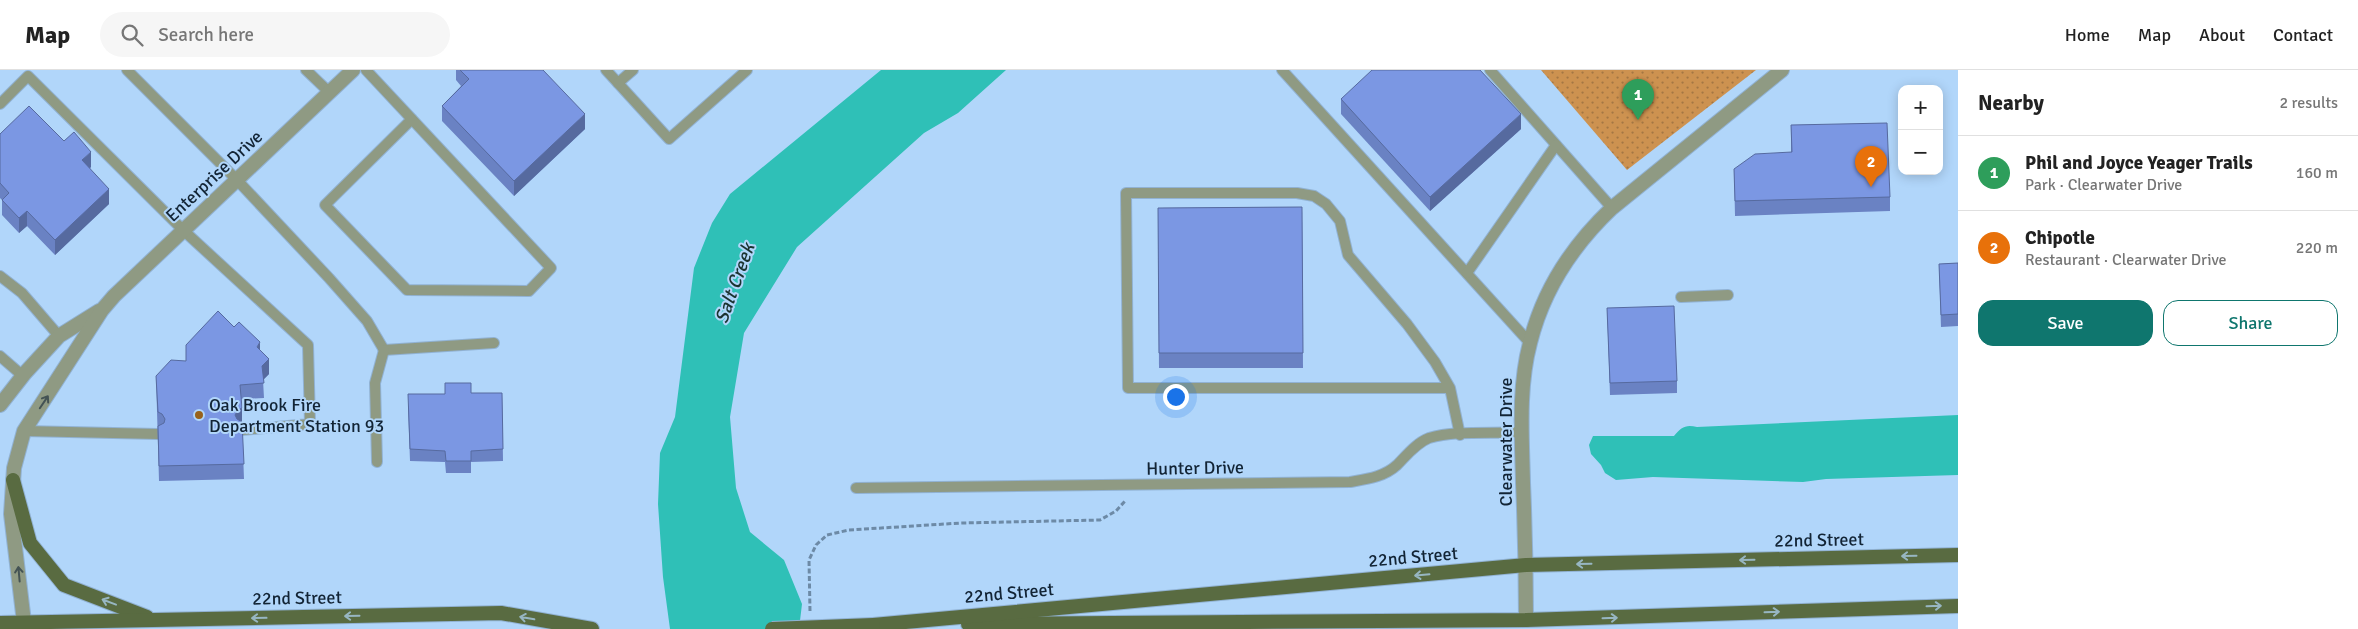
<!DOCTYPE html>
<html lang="en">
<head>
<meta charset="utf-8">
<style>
	body { margin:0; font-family:Signika,sans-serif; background:#f6f6f6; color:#222 }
	.controls { position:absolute; right:15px; top:15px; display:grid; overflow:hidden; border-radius:10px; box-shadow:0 2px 12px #0003 }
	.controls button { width:45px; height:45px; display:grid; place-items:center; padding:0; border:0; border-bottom:1px solid #e0e0e0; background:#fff; color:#222; font:25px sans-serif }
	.you { position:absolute; left:1175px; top:326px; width:18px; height:18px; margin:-12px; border:4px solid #fff; border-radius:50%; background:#1a73e8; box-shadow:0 0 0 8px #1a73e833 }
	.badge { display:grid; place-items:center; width:32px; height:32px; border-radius:50%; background:#0f766e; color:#fff; font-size:16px; font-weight:700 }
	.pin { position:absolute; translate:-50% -41px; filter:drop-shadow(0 1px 2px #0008) }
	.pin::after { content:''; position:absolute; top:26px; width:18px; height:15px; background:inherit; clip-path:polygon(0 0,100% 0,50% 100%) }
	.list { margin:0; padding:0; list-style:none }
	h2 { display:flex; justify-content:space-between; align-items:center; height:65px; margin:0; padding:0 20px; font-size:21px }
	h2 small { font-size:16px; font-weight:400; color:#767676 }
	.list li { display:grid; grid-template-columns:32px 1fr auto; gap:15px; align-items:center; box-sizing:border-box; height:75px; padding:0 20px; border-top:1px solid #e0e0e0 }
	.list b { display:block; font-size:19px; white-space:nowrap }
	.list p { margin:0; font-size:16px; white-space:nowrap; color:#767676 }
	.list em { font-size:16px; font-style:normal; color:#767676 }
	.actions { display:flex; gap:10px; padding:15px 20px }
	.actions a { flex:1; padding:11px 0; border:1px solid #0f766e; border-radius:15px; text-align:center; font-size:18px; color:#0f766e }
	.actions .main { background:#0f766e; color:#fff }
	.icon { flex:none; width:28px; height:28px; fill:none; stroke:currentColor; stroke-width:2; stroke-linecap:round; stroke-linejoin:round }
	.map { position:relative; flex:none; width:1958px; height:559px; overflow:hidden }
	header { display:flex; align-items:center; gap:30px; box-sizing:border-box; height:70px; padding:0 25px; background:#fff; border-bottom:1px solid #e0e0e0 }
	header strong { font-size:24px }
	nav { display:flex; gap:28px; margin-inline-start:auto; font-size:18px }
	.search { width:350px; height:45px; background:#f6f6f6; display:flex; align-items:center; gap:12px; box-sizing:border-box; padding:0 18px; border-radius:28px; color:#767676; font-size:19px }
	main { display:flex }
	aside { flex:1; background:#fff }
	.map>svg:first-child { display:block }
	.park { fill:url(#park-dots) }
	.water { fill:#2fc0b7 }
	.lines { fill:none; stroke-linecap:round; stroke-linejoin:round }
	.service-casing { stroke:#91b2d3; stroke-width:12 }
	.minor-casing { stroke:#91b2d3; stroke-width:16 }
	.primary-casing { stroke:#91b2d3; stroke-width:16 }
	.path { stroke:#6d8aa6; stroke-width:3; stroke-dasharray:5 2.5; stroke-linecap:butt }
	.service { stroke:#8f9a83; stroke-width:10 }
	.minor { stroke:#8f9a83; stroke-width:14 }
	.primary { stroke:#596b41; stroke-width:14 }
	.primary-bridge-casing { stroke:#91b2d3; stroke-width:16; stroke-linecap:butt }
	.primary-bridge { stroke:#596b41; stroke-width:14 }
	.wall { fill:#6a82c3 }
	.shaded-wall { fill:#566a9f }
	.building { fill:#7b97e3; stroke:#566a9f }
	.oneway { stroke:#445354 }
	.oneway2 { stroke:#97b6c2 }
	.poi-dot { fill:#98621b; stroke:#b1d6fa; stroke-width:2 }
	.labels { text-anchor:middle; stroke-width:4; stroke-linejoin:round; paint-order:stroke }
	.street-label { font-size:18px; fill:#122435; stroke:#b1d6fa }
	.poi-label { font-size:18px; fill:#122435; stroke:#b1d6fa; text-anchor:start }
	.water-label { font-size:19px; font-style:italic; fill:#1a322f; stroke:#b1d6fa }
</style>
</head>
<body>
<header>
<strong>Map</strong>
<div class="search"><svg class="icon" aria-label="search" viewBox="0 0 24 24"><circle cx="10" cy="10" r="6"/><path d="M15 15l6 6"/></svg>Search here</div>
<nav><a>Home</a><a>Map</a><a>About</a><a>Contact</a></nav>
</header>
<main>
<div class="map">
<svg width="1958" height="559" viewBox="0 0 1958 559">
	<defs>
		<pattern id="park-dots" width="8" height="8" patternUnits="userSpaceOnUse" patternTransform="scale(1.25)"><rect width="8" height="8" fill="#cd9250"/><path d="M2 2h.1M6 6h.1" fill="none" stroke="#a57743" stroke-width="1.8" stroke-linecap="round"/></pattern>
	</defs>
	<rect width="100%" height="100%" fill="#b1d6fa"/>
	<!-- park -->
	<polygon class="park" points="1541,0 1756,0 1627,100"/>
	<!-- water -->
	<g class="water">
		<polygon points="881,0 1006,0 958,43 924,63 797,177 744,263 730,347 736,418 750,462 784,490 802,534 799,559 670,559 663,507 658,434 660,383 675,347 694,198 712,153 730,124"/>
		<path d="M1958,345v60l-132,4 -23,3 -150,-5 -37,3 -11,-7 -4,-8 -10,-11 -2,-9 4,-9h81c7,-9 12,-12 23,-9z"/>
	</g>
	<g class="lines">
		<defs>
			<g id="service">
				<polyline points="127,0 237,110 329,208 367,251 384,280 494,273"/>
				<polyline points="306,0 329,22"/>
				<polyline points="366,0 551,198 529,221 407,220 325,135 412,49"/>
				<polyline points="606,0 669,69 747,0"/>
				<polyline points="1282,0 1530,273"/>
				<polyline points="1490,0 1612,138"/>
				<polyline points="618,13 633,0"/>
				<polyline points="0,34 28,6 183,160 308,275 310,354 242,360"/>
				<polyline points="1467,203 1556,75"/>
				<polyline points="0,206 22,223 59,266"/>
				<polyline points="1681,227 1728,225"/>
				<polyline points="0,286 23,306"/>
				<polyline points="1450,318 1128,318 1126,123 1297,123 1314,126 1326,134 1340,151 1348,185 1407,254 1435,292 1450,318 1460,365"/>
				<polyline points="24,361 158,364"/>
				<polyline points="377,392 375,313 384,280"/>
				<path d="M856,418l494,-6c17,-3 34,-5 47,-17 9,-9 19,-22 32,-27 27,-8 64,-4 92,-6"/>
			</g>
			<g id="minor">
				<polyline points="0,335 25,303 59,266 99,241"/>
				<path d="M1526,550c0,-45 -1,-91 -3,-137 -1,-46 -5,-95 7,-140 13,-53 43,-98 82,-135l170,-138"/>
				<polyline points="24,552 11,444 14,398 24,361 102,240 114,226 353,0"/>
			</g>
			<g id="primary">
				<polyline points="13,410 30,473 64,515 147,547"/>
				<polyline points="0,553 501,543 592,559"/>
				<polyline points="968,554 1526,550 1958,536"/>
				<polyline points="873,555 1526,495 1958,485"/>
			</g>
		</defs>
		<!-- service casing -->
		<use href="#service" class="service-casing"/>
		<!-- minor casing -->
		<use href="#minor" class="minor-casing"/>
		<!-- primary casing -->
		<use href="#primary" class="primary-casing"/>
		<!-- path -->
		<polyline class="path" points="810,541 809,490 816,475 827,465 849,460 961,453 1100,450 1116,441 1125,431"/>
		<!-- service -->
		<use href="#service" class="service"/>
		<!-- minor -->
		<use href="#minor" class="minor"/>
		<!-- primary -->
		<use href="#primary" class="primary"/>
		<defs>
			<polyline id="primary-bridge" points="772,559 873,555"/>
		</defs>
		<!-- primary-bridge casing -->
		<use href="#primary-bridge" class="primary-bridge-casing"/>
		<!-- primary-bridge -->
		<use href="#primary-bridge" class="primary-bridge"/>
	</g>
	<!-- wall -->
	<g class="wall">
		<polygon points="456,0 543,0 585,59 514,126 442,51 442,36 461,16 456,10"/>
		<polygon points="1341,29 1521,59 1430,141 1341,44"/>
		<polygon points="1791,55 1890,127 1890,141 1735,146 1734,99 1791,82"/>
		<polygon points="0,64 64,71 91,97 90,98 109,134 55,185 27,156 19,163 2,145 2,130 0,128"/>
		<polygon points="1302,137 1303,298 1159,298 1158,138"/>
		<polygon points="1958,193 1958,256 1941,257 1939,194"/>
		<polygon points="1607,238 1677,311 1677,323 1610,325"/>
		<polygon points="234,257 260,280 269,304 263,310 264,328 241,329 244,409 159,411 156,306 186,291"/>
		<polygon points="471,323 502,323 503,391 471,392 471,403 446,403 445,392 410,391 408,336 445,324"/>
	</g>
	<!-- shaded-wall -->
	<g class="shaded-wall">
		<polygon points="585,44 585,59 514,126 514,111"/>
		<polygon points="1521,44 1521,59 1430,141 1430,127"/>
		<polygon points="91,82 91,97 82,105 82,90"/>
		<polygon points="109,119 109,134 55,185 55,170"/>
		<polygon points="27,141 27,156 19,163 19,148"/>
		<polygon points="260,272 260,287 257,277"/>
		<polygon points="269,289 269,304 262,311 262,296"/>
		<polygon points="242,338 242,353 238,355 235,345 238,340"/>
	</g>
	<!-- building -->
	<g class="building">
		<polygon points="460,0 543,0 585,44 514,111 442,36 469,9"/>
		<polygon points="1372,0 1480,0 1521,44 1430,127 1341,29"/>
		<polygon points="29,36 64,71 74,62 91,82 82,90 109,119 55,170 27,141 19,148 2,130 9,123 0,113 0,64"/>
		<polygon points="1887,53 1890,127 1735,131 1734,99 1755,84 1792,82 1791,55"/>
		<polygon points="1302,137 1303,283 1159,283 1158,138"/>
		<polygon points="1958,193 1958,244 1941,245 1939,194"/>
		<polygon points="1674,236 1677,311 1610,313 1607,238"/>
		<polygon points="218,241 234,257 239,252 260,272 257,277 269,289 262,296 264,313 240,315 242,338 238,340 235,345 237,349 242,352 244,394 159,396 158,356 164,353 165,349 162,344 158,342 156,306 171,290 186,291 186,275"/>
		<polygon points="445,313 471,313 471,323 502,323 503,379 471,381 471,391 446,391 445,381 410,379 408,324 445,324"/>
	</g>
	<!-- one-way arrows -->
	<defs><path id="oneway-shaft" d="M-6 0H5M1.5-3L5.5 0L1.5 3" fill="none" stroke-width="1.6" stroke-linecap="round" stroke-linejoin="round" transform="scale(1.25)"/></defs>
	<g class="oneway">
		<use href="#oneway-shaft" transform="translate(44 332) rotate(-56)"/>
		<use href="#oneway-shaft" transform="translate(19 504) rotate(-95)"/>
	</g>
	<g class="oneway2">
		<use href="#oneway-shaft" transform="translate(1909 486) rotate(179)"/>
		<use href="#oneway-shaft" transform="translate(1747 490) rotate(179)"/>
		<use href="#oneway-shaft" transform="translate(1584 494) rotate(179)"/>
		<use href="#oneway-shaft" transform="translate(1422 505) rotate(175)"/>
		<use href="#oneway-shaft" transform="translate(109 532) rotate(-159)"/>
		<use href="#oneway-shaft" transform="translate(1934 536) rotate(-2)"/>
		<use href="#oneway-shaft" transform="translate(1772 542) rotate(-2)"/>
		<use href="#oneway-shaft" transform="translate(352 546) rotate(179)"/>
		<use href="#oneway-shaft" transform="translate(259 548) rotate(179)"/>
		<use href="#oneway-shaft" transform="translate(527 548) rotate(-170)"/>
		<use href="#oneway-shaft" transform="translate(1610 548) rotate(-2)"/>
	</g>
	<!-- markers -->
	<circle class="poi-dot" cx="199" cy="345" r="5"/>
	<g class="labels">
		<!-- street labels -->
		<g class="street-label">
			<text transform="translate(214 106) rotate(-43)" y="6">Enterprise Drive</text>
			<text transform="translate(1506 372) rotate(-90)" y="6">Clearwater Drive</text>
			<text transform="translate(1195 398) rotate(-1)" y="6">Hunter Drive</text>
			<text transform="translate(1819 470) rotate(-1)" y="6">22nd Street</text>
			<text transform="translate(1413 487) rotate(-5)" y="6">22nd Street</text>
			<text transform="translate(1009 523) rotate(-5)" y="6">22nd Street</text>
			<text transform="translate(297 528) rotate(-1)" y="6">22nd Street</text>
		</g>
		<!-- poi labels -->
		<g class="poi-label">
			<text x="209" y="341">Oak Brook Fire<tspan x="209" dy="21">Department Station 93</tspan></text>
		</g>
		<!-- water labels -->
		<g class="water-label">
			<text transform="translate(734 213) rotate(-70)" y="7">Salt Creek</text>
		</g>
	</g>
</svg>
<div class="controls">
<button>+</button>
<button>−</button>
</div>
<div class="you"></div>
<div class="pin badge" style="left:1638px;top:50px;background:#2e9e5b">1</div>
<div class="pin badge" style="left:1871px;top:117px;background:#e8710a">2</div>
</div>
<aside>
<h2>Nearby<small>2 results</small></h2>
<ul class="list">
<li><span class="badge" style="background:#2e9e5b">1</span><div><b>Phil and Joyce Yeager Trails</b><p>Park · Clearwater Drive</p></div><em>160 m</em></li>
<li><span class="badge" style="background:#e8710a">2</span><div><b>Chipotle</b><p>Restaurant · Clearwater Drive</p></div><em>220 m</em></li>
</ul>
<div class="actions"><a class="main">Save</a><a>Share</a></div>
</aside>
</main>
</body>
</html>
